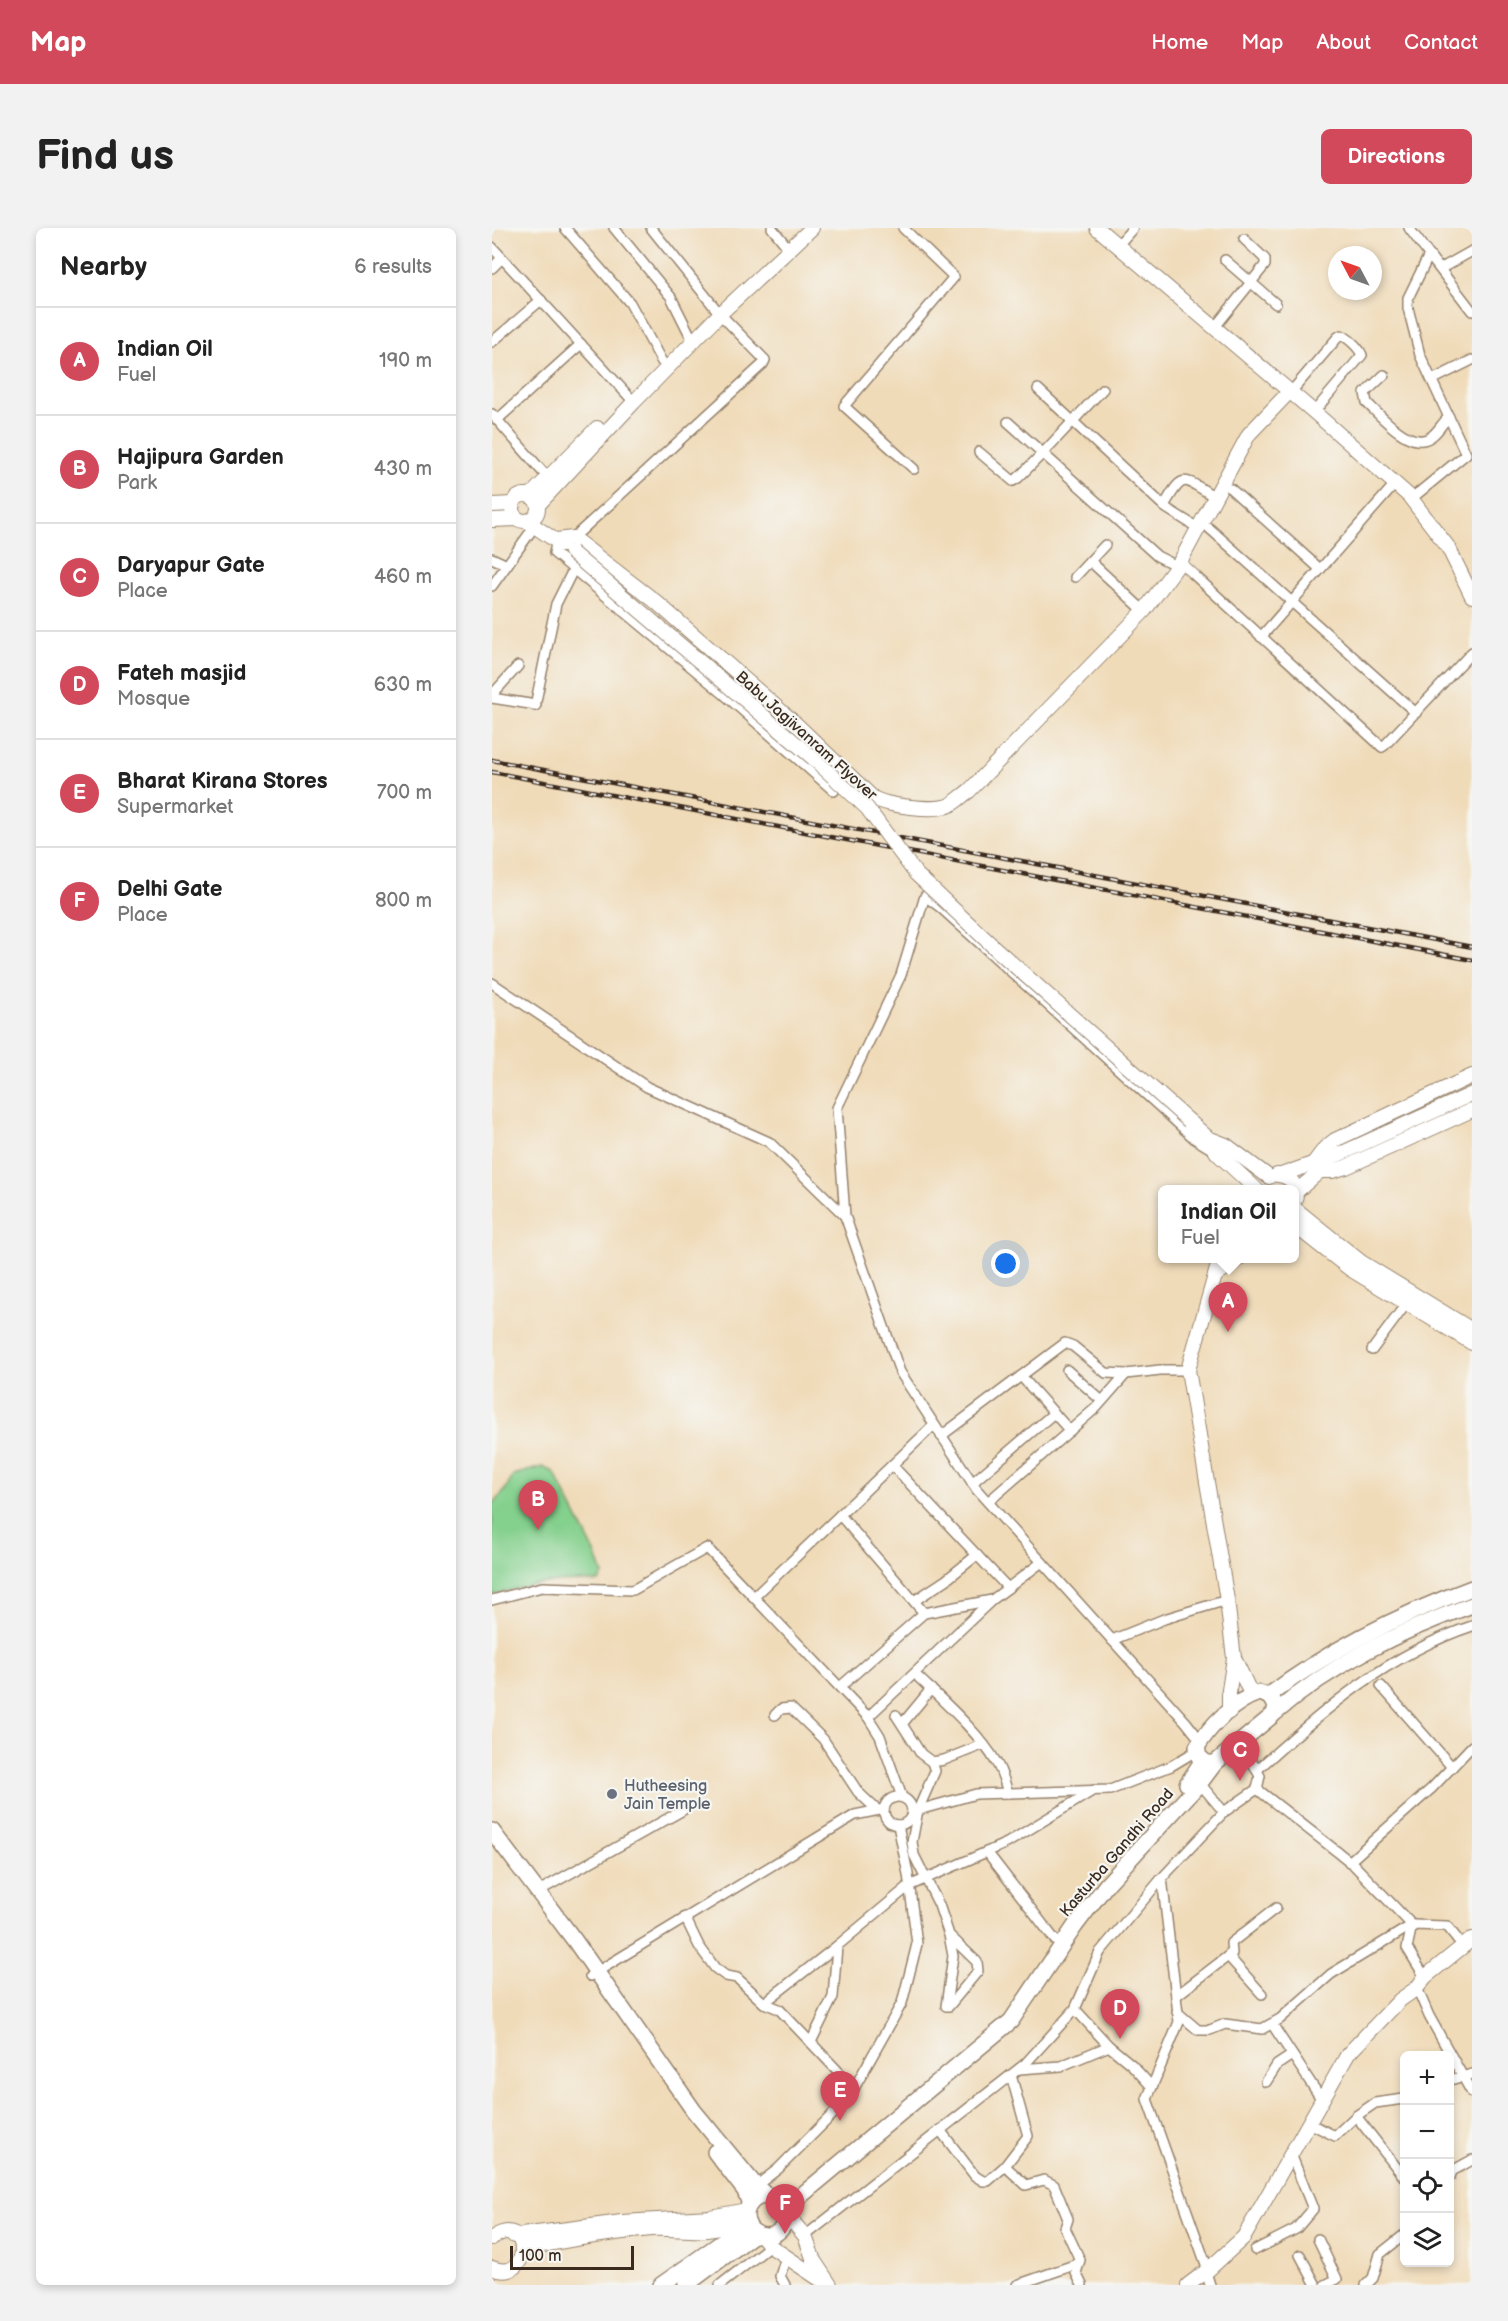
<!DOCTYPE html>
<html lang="en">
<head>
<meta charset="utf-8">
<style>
	body { margin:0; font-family:"Balsamiq Sans",sans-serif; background:#f2f2f2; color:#222 }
	.controls { position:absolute; right:18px; bottom:18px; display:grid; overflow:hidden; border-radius:9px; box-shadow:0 3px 9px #0003 }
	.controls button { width:54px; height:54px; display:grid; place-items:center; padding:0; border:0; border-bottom:2px solid #e0e0e0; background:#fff; color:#222; font:30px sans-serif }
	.compass { position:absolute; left:836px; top:18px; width:54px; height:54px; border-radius:50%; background:#fff; box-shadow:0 3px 9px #0003; rotate:311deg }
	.scale { position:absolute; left:18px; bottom:15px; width:124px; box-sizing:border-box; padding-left:6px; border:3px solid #3b2a1e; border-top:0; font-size:16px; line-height:21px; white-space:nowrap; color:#3b2a1e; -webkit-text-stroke:4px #f6f6f2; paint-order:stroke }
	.you { position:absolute; left:514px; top:1036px; width:21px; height:21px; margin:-15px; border:4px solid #fff; border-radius:50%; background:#1a73e8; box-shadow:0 0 0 9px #1a73e833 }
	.badge { display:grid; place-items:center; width:39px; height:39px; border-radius:50%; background:#d1495b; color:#fff; font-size:20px; font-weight:700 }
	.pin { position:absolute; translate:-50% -50px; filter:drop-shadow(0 2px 3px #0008) }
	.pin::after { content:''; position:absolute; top:32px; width:21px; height:18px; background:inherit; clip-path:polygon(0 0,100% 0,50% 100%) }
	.popup { position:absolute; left:666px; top:957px; width:141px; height:78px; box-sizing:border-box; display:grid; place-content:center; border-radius:9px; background:#fff; filter:drop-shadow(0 2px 4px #0005); font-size:20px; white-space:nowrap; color:#767676 }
	.popup b { font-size:22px; color:#222 }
	.popup::after { content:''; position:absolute; left:50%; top:100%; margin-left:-12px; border:12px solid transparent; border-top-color:#fff }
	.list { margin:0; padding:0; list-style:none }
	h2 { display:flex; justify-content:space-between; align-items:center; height:78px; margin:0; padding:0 24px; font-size:26px }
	h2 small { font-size:20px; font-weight:400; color:#767676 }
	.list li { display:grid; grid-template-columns:39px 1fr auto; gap:18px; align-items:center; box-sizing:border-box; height:108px; padding:0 24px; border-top:2px solid #e0e0e0 }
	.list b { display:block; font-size:22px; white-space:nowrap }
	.list p { margin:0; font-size:20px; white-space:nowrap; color:#767676 }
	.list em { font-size:20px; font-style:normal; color:#767676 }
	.icon { flex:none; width:33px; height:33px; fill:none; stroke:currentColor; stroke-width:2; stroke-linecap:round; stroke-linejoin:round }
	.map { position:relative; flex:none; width:980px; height:2057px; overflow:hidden; border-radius:9px }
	header { display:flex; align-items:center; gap:36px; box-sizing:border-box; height:84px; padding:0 30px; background:#d1495b; color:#fff }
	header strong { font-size:28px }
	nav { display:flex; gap:33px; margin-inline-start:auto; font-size:21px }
	.intro { display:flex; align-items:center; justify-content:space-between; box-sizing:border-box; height:144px; padding:0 36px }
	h1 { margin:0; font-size:42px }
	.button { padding:15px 27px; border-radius:9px; background:#d1495b; color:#fff; font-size:21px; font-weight:700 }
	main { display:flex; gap:36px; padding:0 36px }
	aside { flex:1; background:#fff; border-radius:9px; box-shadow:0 3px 9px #0003 }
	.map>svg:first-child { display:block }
	.green { fill:#84d08d; stroke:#607d56; stroke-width:1.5 }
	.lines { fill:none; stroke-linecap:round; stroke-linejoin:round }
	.street-casing { stroke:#96826c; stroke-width:12 }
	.secondary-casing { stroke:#96826c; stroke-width:16 }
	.primary-casing { stroke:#96826c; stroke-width:18 }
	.street { stroke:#fff; stroke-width:9 }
	.secondary { stroke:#fff; stroke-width:14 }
	.primary { stroke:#fff; stroke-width:15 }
	.rail-casing { stroke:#3b2a1e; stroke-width:4.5 }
	.rail { stroke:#f6f6f2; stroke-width:2; stroke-dasharray:7; stroke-linecap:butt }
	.secondary-bridge-casing { stroke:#96826c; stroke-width:16; stroke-linecap:butt }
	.secondary-bridge { stroke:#fff; stroke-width:14 }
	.worship-dot { fill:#6b7280; stroke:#f6f6f2; stroke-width:2 }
	.labels { text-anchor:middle; stroke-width:4.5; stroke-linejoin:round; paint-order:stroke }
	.street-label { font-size:16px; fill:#3b2a1e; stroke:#f6f6f2 }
	.worship-label { font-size:16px; fill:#5b616d; stroke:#f6f6f2; text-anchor:start }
</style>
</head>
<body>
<header>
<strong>Map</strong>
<nav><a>Home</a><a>Map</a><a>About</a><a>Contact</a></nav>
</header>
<div class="intro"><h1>Find us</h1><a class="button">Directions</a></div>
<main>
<aside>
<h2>Nearby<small>6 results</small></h2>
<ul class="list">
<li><span class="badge">A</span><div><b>Indian Oil</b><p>Fuel</p></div><em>190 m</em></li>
<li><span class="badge">B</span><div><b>Hajipura Garden</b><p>Park</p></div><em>430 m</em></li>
<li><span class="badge">C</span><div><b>Daryapur Gate</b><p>Place</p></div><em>460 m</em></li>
<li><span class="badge">D</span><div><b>Fateh masjid</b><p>Mosque</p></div><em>630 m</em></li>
<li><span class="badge">E</span><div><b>Bharat Kirana Stores</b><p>Supermarket</p></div><em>700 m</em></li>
<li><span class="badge">F</span><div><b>Delhi Gate</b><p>Place</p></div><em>800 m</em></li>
</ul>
</aside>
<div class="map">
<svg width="980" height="2057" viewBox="0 0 980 2057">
	<rect width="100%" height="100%" fill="#f6f6f2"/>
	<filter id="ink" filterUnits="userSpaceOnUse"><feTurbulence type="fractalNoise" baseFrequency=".0167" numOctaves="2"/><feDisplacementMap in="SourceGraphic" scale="12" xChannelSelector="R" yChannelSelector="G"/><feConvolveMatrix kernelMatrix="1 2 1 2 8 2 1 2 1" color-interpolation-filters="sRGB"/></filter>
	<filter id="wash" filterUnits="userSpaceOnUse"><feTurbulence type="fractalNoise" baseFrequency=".008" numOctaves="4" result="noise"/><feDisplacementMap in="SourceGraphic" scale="24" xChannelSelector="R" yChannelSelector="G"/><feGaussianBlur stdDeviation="1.35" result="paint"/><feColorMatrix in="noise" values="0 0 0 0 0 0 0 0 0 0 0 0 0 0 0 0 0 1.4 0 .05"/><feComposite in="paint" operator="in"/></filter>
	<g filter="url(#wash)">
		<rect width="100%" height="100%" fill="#f0dbb9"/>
		<!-- green -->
		<path class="green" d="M50,1239l12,5 42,83 7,20 -4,7c-43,-3 -66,2 -107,13v-90l11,-12 11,-18z"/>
	</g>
	<g filter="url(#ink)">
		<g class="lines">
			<defs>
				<g id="street">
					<polyline points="73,0 138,75 170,134"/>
					<polyline points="122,0 179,69 198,107"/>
					<polyline points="280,0 293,16"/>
					<polyline points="411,0 462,49 352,178 422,241"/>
					<polyline points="917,0 937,27 916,70 916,80 928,127 974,226 919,271"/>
					<polyline points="626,17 641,0"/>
					<polyline points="0,19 142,174"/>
					<polyline points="937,27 980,83"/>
					<polyline points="733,32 784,76"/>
					<polyline points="0,40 10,30"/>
					<polyline points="948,41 980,23"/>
					<polyline points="723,99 773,37 773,31 752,11"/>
					<polyline points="0,114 49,72"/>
					<path d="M892,147l-19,18 2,10c14,13 46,51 66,32 6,-5 10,-13 16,-18"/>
					<polyline points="940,152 980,132"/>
					<polyline points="546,161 674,280 706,300"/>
					<path d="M799,164l47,-55 3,-2c8,3 18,13 21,20l-48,57"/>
					<polyline points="0,186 56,250"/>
					<polyline points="5,192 89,116"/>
					<polyline points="516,194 665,328 685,338"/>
					<polyline points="487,224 521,253 526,250 551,225 611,161"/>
					<polyline points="739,261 828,341"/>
					<path d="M672,278c20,-35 19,-28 51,-9"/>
					<polyline points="717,300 924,485"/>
					<polyline points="81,310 271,136 273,132 228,86 159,0"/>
					<polyline points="65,312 62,325 233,467 342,563"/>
					<polyline points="0,330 15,337"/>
					<polyline points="598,333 652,383"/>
					<polyline points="688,334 890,519 893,517 980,424"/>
					<polyline points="583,349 613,317"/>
					<polyline points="0,358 42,299"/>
					<polyline points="769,409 903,256"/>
					<polyline points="0,467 26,438"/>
					<polyline points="0,470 44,477"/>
					<polyline points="43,478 64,376 81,342"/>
					<polyline points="0,755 155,859 277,914 353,988"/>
					<polyline points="880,1122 914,1076"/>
					<polyline points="575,1142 610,1173"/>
					<polyline points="529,1148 578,1203"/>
					<polyline points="449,1208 573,1115 581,1118 614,1145 634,1146 668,1142 696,1142"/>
					<polyline points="400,1237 516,1360"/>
					<polyline points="480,1255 562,1185"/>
					<polyline points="496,1274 605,1179 634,1146"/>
					<polyline points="348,1287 432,1385"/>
					<polyline points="262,1369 442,1197"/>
					<polyline points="0,1372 50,1359 141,1362 215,1320 376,1489 388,1508 410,1569"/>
					<polyline points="422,1373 454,1352 485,1327"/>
					<polyline points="620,1412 672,1391 735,1372"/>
					<path d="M427,1450c24,23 61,56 77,84 6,9 9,21 12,31"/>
					<polyline points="889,1458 960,1539"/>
					<polyline points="348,1459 432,1385 500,1372"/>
					<polyline points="283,1487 289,1481 299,1480 331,1511 366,1564 384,1581"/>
					<polyline points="404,1487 429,1526 440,1534 452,1532 490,1517"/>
					<polyline points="376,1489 500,1372 550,1334"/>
					<polyline points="411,1495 439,1461"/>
					<polyline points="709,1513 694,1494 485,1262 408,1144 353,988 345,880 409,747 433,668 449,680 703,911 721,922"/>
					<polyline points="440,1534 443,1543 426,1582 420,1614 422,1627 447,1677 457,1707 461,1728 454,1778 457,1778 486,1743 485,1734 457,1707"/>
					<path d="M766,1541c64,-58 130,-115 214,-143"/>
					<polyline points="705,1552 732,1584 765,1561 768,1548 749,1515"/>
					<polyline points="765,1561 861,1636 920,1697"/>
					<circle cx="406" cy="1583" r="14"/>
					<polyline points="423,1583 484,1566 618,1562 679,1538 704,1523"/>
					<polyline points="495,1624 563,1712"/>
					<polyline points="857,1634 940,1560 980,1518"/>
					<polyline points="670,1650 687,1794 655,1871 716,2042"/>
					<polyline points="45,1664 191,1582"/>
					<polyline points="193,1689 207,1718 223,1740 234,1748 245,1750 272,1775 287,1781 362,1860"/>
					<polyline points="920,1697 915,1720 933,1749"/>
					<polyline points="736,1728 770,1766"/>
					<polyline points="98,1748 363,1587 392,1581"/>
					<polyline points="925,1760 937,1788 980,1865"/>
					<polyline points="684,1768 740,1725 739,1715 784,1680"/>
					<polyline points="272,1775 345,1718 417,1658 515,1615 602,1562"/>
					<polyline points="583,1781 617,1818"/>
					<polyline points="685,1784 706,1802 718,1802 733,1796 770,1801 788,1791 839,1746 920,1697 955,1698 970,1717"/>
					<polyline points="780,1796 830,1872"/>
					<polyline points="319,1814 341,1769 345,1718"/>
					<polyline points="527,1841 569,1838 617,1818 640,1837 660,1859"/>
					<polyline points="958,1852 980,1846"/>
					<polyline points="774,1854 785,1837 800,1827"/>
					<polyline points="864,1888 912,1949"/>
					<polyline points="817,1895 843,1908 864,1888 883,1875 912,1871"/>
					<polyline points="448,1902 483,1948 491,1953 496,1953 513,1938 534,1957 552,1952 562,1957 576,1991 573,2000 588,2032 584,2045 590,2057"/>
					<polyline points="513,1938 536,1908 519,1847"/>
					<polyline points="958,1949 960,1943 980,1932"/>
					<polyline points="264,1958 286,1941 356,1871 410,1775 425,1716 416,1646 406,1597"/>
					<polyline points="313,2008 533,1836 583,1781 608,1724 670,1650 732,1584"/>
					<polyline points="826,2011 845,2051 833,2057"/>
					<polyline points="763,2022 804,2001 821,1981 799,1926"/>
					<polyline points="808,2027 824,2057"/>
					<polyline points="714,2044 718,2057"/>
					<polyline points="228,2057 278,2018"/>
					<polyline points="293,2057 288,2048 294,2029"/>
					<polyline points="525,2057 585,2036"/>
					<polyline points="874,2057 881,2050 888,2026 912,2007"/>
				</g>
				<g id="secondary">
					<polyline points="605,0 822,184 917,268 956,319 980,368"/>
					<circle cx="33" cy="280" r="13"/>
					<polyline points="38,268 105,200"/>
					<polyline points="0,277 21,276"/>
					<polyline points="46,277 142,174 228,86 320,0"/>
					<polyline points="0,292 26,291"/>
					<polyline points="35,293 70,317"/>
					<path d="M65,312l16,-2 82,63 142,124 75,72c13,9 65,15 78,8 7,-4 13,-10 19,-14l175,-180 36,-49 69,-128 41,-43"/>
					<polyline points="697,893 716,910 725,925 765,962"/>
					<polyline points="716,910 734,917 777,949"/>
					<polyline points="821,936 833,920 843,912 980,848"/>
					<polyline points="829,943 840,943 854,939 980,882"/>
					<path d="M785,947c15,1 23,12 17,27"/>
					<polyline points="789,947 848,926 980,866"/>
					<polyline points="805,963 835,937"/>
					<polyline points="802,980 869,1034 980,1102"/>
					<polyline points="802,997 858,1041 980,1115"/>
					<polyline points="728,1030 696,1142 735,1372 742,1430 737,1462 737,1484"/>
					<polyline points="724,1047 747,1030"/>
					<polyline points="742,1430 760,1468"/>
					<polyline points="294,1986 313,2008 322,2033 338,2057"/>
					<polyline points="270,2007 278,2018 332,2054"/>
					<polyline points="22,2008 130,1994 218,1989 255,1982"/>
					<path d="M0,2010c39,-27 41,47 0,30"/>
					<path d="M31,2021c43,-9 85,-16 128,-20 19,-1 37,2 56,1 14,-1 26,-5 40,-10"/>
					<polyline points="696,2057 716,2042 752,2009 856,1826 908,1772 925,1760 933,1749 980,1711"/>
				</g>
				<g id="primary">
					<path d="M767,1465c9,2 16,6 17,16l-3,6 -58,48h-9l-7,-6 -2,-10c13,-21 38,-47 62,-54z"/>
					<path d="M776,1468c61,-46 133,-82 204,-108"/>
					<path d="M783,1485c58,-50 125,-82 197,-108"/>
					<polyline points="695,1556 711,1532"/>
					<polyline points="0,1603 83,1713 202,1883 264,1958 275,1968"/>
					<polyline points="223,1924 253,1963 258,1976"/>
					<circle cx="274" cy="1988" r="20"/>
					<polyline points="293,1981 519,1793 583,1698 615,1656 708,1555 723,1535"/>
					<polyline points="169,2057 256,1996"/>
					<polyline points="194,2057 264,2005"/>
				</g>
			</defs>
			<!-- street casing -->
			<use href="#street" class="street-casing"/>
			<!-- secondary casing -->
			<use href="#secondary" class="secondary-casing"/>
			<!-- primary casing -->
			<use href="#primary" class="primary-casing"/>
			<!-- street -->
			<use href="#street" class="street"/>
			<!-- secondary -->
			<use href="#secondary" class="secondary"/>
			<!-- primary -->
			<use href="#primary" class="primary"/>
			<defs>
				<g id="rail">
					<polyline points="0,532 980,719"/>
					<polyline points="0,544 980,732"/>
				</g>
			</defs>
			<!-- rail casing -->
			<use href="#rail" class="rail-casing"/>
			<!-- rail -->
			<use href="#rail" class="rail"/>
			<defs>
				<polyline id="secondary-bridge" points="79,324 321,530 375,580 424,646 505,722 697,893"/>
			</defs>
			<!-- secondary-bridge casing -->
			<use href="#secondary-bridge" class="secondary-bridge-casing"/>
			<!-- secondary-bridge -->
			<use href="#secondary-bridge" class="secondary-bridge"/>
		</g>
	</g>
	<!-- markers -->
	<circle class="worship-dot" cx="120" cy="1566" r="6"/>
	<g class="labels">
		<!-- street labels -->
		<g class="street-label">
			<text transform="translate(315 507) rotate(42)" y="6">Babu Jagjivanram Flyover</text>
			<text transform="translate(624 1624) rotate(-49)" y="6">Kasturba Gandhi Road</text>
		</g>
		<!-- worship labels -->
		<g class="worship-label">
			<text x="132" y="1563">Hutheesing<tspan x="132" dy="18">Jain Temple</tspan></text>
		</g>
	</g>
</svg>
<div class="controls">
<button>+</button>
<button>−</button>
<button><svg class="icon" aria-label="locate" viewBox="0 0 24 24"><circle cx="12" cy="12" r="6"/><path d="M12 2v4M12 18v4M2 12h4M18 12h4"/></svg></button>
<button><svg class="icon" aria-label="layers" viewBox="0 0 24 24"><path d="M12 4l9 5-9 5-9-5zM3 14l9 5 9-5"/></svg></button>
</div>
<svg class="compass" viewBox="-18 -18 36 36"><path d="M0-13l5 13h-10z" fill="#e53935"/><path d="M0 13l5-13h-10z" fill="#767676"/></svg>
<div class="scale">100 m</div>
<div class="you"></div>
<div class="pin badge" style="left:736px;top:1104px">A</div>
<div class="popup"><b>Indian Oil</b>Fuel</div>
<div class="pin badge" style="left:46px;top:1302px">B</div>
<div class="pin badge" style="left:748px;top:1553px">C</div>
<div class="pin badge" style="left:628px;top:1811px">D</div>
<div class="pin badge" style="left:348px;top:1893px">E</div>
<div class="pin badge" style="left:293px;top:2006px">F</div>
</div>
</main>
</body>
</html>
